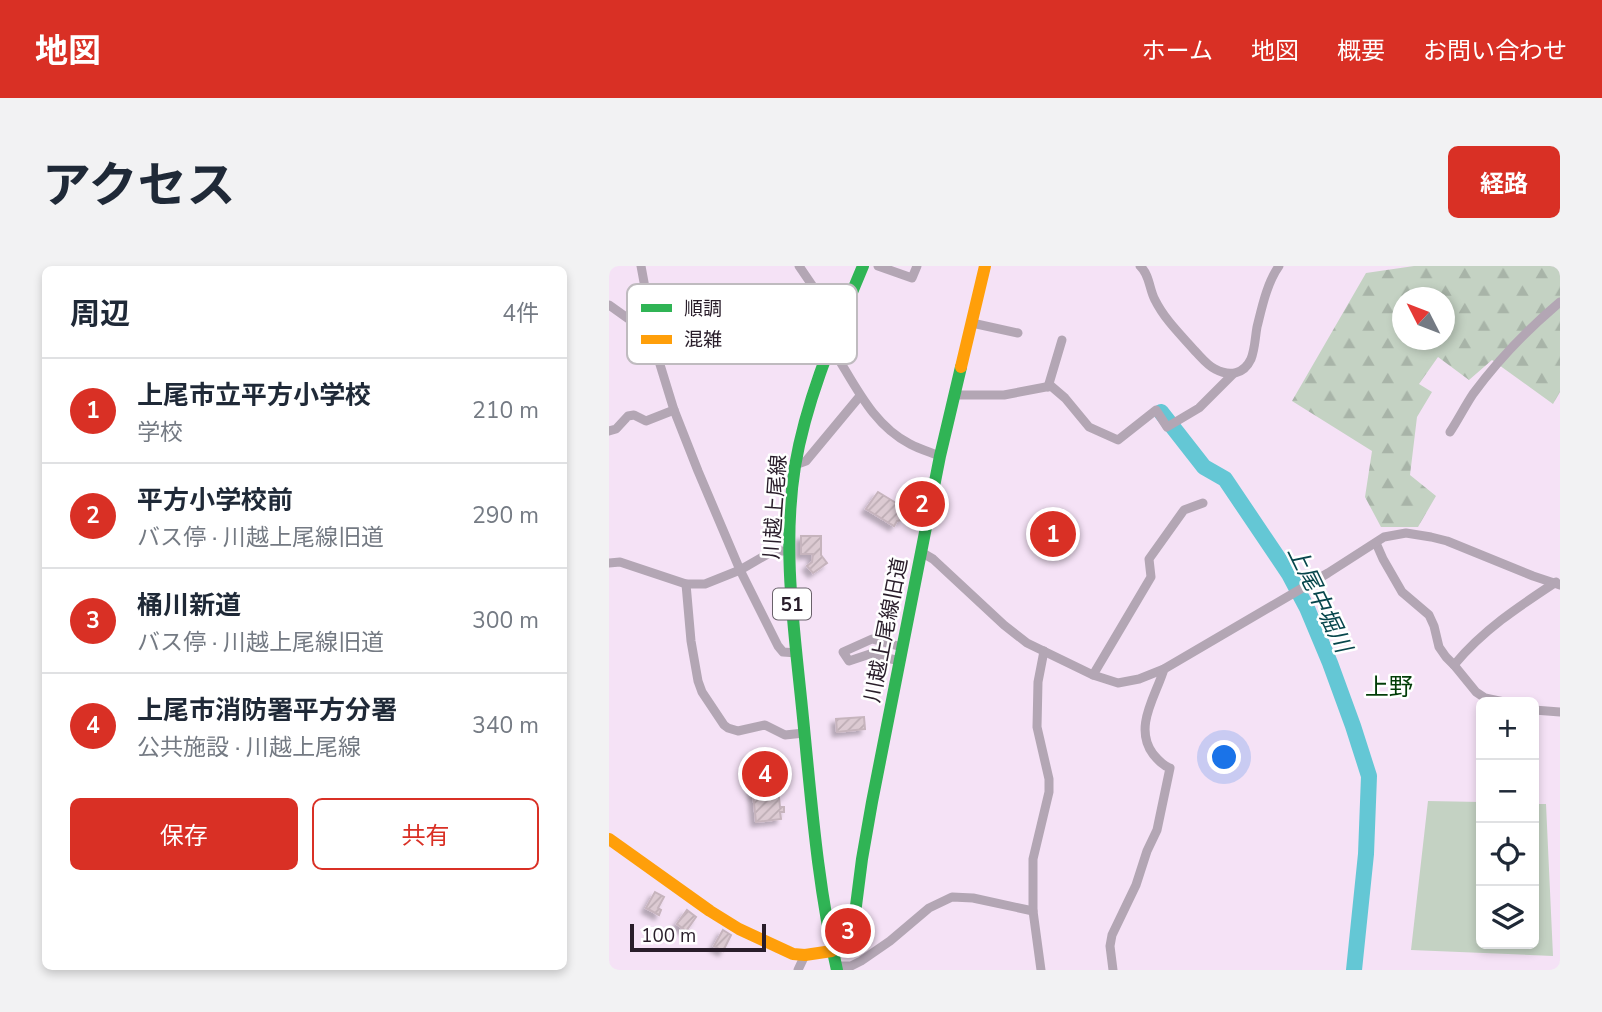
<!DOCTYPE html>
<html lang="ja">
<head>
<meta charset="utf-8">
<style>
	body { margin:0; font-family:"Nunito Sans","Noto Sans JP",sans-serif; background:#f2f2f3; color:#1f2937 }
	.controls { position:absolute; right:21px; bottom:21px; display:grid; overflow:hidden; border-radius:10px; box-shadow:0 4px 10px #0003 }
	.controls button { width:63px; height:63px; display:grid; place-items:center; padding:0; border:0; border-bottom:2px solid #e0e1e3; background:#fff; color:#1f2937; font:35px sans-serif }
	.compass { position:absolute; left:783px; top:21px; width:63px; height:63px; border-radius:50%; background:#fff; box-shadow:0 4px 10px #0003; rotate:312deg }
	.scale { position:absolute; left:21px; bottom:18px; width:136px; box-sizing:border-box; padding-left:7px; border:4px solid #291d2a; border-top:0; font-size:19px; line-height:24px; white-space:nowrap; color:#291d2a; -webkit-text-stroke:5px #fff; paint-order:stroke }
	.you { position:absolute; left:616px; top:492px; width:24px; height:24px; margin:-18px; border:5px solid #fff; border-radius:50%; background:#1a73e8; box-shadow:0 0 0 10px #1a73e833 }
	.badge { display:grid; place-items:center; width:46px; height:46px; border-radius:50%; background:#d93025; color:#fff; font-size:23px; font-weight:700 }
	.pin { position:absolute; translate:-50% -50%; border:4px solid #fff; box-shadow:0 2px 7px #0006 }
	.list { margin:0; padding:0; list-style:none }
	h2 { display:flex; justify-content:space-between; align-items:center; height:91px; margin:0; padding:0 28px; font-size:30px }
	h2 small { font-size:23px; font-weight:400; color:#747a83 }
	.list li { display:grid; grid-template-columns:46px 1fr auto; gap:21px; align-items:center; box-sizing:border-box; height:105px; padding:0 28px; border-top:2px solid #e0e1e3 }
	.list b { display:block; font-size:26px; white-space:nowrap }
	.list p { margin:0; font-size:23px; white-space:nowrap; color:#747a83 }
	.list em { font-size:23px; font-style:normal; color:#747a83 }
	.actions { display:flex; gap:14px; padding:21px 28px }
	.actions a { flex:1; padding:16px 0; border:2px solid #d93025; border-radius:10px; text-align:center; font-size:24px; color:#d93025 }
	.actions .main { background:#d93025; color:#fff }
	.icon { flex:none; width:38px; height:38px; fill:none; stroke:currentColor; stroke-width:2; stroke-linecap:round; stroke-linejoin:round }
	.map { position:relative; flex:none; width:951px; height:704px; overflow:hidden; border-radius:10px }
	header { display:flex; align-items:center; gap:42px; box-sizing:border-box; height:98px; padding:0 35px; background:#d93025; color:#fff }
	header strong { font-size:33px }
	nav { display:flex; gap:38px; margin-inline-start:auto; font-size:24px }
	.intro { display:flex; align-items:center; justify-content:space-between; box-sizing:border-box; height:168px; padding:0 42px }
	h1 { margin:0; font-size:49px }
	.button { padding:18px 32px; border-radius:10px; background:#d93025; color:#fff; font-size:24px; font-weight:700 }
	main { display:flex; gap:42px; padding:0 42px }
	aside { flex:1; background:#fff; border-radius:10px; box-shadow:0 4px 10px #0003 }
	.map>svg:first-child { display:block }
	.forest { fill:url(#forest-firs); fill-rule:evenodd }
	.garden { fill:#c4d2c3 }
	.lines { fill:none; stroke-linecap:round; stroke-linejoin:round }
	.river { stroke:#64c7d5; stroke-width:16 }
	.building { fill:url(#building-hatch); stroke:#c6b4bd; stroke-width:2; filter:url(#shadow) }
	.street { stroke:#b3a6b4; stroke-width:9 }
	.fast { stroke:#30b455; stroke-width:12 }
	.slow { stroke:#ff9f0a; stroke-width:12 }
	.labels { text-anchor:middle; stroke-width:5; stroke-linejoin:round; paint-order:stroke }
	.shield { fill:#fff; stroke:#69616a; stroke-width:2 }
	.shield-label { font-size:19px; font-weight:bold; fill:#291d2a }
	.street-label { font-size:21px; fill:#291d2a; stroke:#fff }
	.water-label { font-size:23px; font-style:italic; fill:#07464c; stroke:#fff }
	.quarter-label { font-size:24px; fill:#023e08; stroke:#fff }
	.key { fill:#fff; stroke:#bfbbbf; stroke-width:2 }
	.key-label { font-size:19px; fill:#291d2a }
</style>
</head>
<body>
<header>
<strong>地図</strong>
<nav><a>ホーム</a><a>地図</a><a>概要</a><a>お問い合わせ</a></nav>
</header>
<div class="intro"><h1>アクセス</h1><a class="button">経路</a></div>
<main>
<aside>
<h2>周辺<small>4件</small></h2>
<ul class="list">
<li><span class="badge">1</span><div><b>上尾市立平方小学校</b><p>学校</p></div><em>210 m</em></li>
<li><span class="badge">2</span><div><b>平方小学校前</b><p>バス停 · 川越上尾線旧道</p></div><em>290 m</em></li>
<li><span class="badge">3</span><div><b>桶川新道</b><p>バス停 · 川越上尾線旧道</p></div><em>300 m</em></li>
<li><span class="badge">4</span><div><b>上尾市消防署平方分署</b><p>公共施設 · 川越上尾線</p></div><em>340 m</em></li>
</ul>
<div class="actions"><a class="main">保存</a><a>共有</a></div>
</aside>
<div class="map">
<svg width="951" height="704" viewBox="0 0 951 704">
	<defs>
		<pattern id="forest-firs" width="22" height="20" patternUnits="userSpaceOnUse" patternTransform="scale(1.75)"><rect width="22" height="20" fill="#c4d2c3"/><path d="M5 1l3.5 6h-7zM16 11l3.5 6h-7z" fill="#a8b4a8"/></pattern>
		<pattern id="building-hatch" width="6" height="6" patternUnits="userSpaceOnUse" patternTransform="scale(1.75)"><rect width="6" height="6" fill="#dccad2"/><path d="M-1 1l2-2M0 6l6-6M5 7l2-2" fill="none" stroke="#bdadb4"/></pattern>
		<filter id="shadow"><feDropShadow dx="-4.5" dy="4.5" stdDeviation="2" flood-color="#0004"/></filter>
	</defs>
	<rect width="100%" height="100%" fill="#f5e2f6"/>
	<!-- forest -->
	<path class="forest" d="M805,0h146v126l-7,12 -61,-44 -23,20 -31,-23 -19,27 13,8 -15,25 -7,58 26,21 -18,31h-37l-16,-30 7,-46 -80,-50 74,-128zM794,32h42v42h-42z"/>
	<!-- garden -->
	<polygon class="garden" points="819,535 872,536 872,678 925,678 925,538 937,538 944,690 802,684"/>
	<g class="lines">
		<!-- river -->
		<polyline class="river" points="552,146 595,201 616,213 680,308 698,342 721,397 744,460 760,510 757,588 745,704"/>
	</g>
	<!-- building -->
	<g class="building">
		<polygon points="269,226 297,243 293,250 294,254 288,255 285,260 257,243"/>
		<polygon points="192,270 212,270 212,289 218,297 204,307 198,300 203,296 204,288 192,288"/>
		<polygon points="255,451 256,463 228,466 227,453"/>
		<polygon points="165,487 168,508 171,508 171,513 168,513 171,541 175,541 175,546 171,546 172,553 147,556 140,490"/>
		<polygon points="46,626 55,631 49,642 52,644 50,649 37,642"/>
		<polygon points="78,644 87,651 77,665 68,658"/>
		<polygon points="114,664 122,669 114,685 105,680"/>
	</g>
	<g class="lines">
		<!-- street -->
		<g class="street">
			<polyline points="32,0 49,92 65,144 89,205 131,304 169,380 174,386 188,387"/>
			<polyline points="190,0 205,22 236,46"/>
			<polyline points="269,0 303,12 308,0"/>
			<path d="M531,0c10,9 9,23 15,34 10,20 26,35 40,51 6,6 12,14 20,18 15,8 29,5 36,-10 4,-10 4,-21 6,-32 5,-20 10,-44 22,-61"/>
			<polyline points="0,39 45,71"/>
			<polyline points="363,57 409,67"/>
			<path d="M222,81c23,35 40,77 79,97 9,5 20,8 30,12"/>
			<polyline points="439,121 453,74"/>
			<polyline points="346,129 395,129 442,120 456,132 480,161 509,174 547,144 558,161 590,142 624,108"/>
			<polyline points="0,165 7,163 19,150 25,149 37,155 65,144"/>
			<path d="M841,166c8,-12 15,-26 23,-38 25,-34 55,-65 87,-92"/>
			<polyline points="186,199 197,195 251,130"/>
			<polyline points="767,277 774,293 793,326 820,349 825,360 830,381 837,391 845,399 867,426 876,432 895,436"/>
			<polyline points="312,286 324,293 395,359 418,377 484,409 509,417 530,413 555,403 719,307 775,271 797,267 822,271 838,275 924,310 951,319"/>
			<polyline points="0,297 11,296 77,318 96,318 131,304 164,285 179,285"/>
			<polyline points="77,318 82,375 89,415 93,426 115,459 119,462 129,465 156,459 176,469 195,467"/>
			<polyline points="291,395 261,388 240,395 234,386 263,373 293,381"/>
			<path d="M845,399c29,-35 64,-58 102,-83"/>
			<polyline points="484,409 542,311 540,293 575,244 594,237"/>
			<polyline points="925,444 951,446"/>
			<polyline points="227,700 242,700 252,695 281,675 320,642 343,631 364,632 424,645"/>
			<polyline points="189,704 196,689"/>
			<polyline points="432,704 424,645 424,593 440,526 440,513 428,461 429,416 435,385"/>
			<path d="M504,704l-3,-24 2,-11 24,-50 11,-34 10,-21 13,-62c-7,-2 -12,-8 -17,-14 -20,-27 3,-58 11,-85"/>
		</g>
		<!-- fast -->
		<g class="fast">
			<polyline points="223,685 235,681 243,671 253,593 263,536 331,190 352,101"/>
			<path d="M228,704c-20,-86 -26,-174 -35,-262 -8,-80 -20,-161 -7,-242 12,-70 41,-135 68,-200"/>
		</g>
		<!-- slow -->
		<g class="slow">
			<polyline points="352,101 376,0"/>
			<polyline points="0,573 101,645 130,663 184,688 196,689 223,685"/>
		</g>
	</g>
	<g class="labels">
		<!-- shield labels -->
		<rect class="shield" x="164" y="322.5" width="38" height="31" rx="5"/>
		<g class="shield-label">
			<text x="183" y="345">51</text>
		</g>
		<!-- street labels -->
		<g class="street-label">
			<text transform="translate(166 241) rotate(-86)" y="7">川越上尾線</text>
			<text transform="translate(277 364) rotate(-79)" y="7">川越上尾線旧道</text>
		</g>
		<!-- water labels -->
		<g class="water-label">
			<text transform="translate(711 333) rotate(64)" y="8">上尾中堀川</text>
		</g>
		<!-- quarter labels -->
		<g class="quarter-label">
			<text x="780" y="429">上野</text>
		</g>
	</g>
	<!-- legend -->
	<rect x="18" y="18" width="230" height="80" rx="10" class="key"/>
	<rect x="32" y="38" width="31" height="8" fill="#30b455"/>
	<rect x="32" y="69" width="31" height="9" fill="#ff9f0a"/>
	<g class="key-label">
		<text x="75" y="49">順調</text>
		<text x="75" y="80">混雑</text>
	</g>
</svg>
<div class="controls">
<button>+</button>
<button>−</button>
<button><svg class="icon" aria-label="locate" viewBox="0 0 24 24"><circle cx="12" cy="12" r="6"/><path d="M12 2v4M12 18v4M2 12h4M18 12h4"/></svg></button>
<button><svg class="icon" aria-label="layers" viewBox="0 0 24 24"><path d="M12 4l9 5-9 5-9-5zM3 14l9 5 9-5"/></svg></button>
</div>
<svg class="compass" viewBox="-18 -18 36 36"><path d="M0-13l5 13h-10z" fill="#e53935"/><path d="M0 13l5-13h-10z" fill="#747a83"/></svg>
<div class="scale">100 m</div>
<div class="you"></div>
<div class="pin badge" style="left:444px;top:268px">1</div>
<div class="pin badge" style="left:313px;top:238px">2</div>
<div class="pin badge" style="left:239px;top:665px">3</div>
<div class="pin badge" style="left:156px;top:508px">4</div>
</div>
</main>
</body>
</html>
